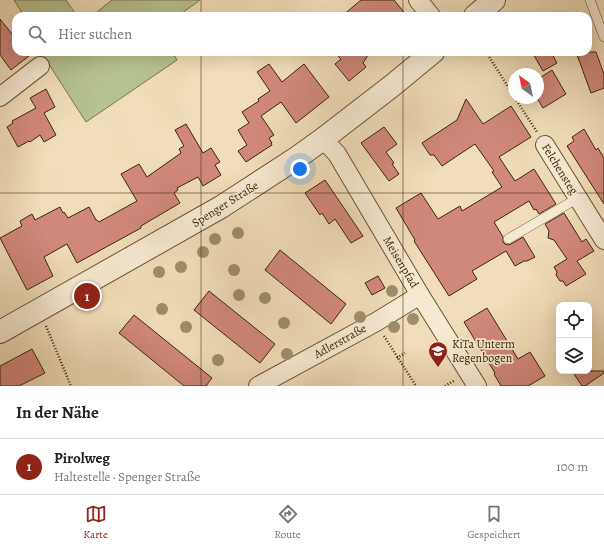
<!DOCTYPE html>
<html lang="de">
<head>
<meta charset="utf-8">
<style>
	body { margin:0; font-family:Alegreya,serif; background:#f6f6f6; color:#222 }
	.controls { position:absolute; right:12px; bottom:12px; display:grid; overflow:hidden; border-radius:8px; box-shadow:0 4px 16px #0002 }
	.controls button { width:36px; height:36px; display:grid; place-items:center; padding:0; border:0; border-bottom:1px solid #e0e0e0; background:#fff; color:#222; font:20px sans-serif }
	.compass { position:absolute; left:508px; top:68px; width:36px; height:36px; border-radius:50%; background:#fff; box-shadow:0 4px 16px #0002; rotate:327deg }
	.you { position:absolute; left:300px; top:169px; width:14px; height:14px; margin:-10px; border:3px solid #fff; border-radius:50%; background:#1a73e8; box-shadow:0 0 0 6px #1a73e833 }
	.badge { display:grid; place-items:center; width:26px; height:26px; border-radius:50%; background:#8f2418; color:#fff; font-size:13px; font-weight:700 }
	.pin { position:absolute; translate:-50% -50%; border:2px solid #fff; box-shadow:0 1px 4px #0006 }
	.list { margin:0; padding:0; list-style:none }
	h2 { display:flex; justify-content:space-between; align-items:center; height:52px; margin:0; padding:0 16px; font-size:17px }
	h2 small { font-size:13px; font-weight:400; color:#767676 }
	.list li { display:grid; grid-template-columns:26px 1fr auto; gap:12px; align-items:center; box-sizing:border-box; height:56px; padding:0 16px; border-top:1px solid #e0e0e0 }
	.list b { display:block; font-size:15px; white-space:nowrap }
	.list p { margin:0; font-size:13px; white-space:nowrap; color:#767676 }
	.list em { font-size:13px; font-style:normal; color:#767676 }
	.icon { flex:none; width:22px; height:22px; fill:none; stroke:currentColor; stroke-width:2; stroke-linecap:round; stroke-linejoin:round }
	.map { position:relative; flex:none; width:604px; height:386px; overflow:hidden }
	.search { position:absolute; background:#fff; box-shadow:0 4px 16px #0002; left:12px; right:12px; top:12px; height:44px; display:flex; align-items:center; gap:10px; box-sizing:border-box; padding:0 14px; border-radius:12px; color:#767676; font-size:15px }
	.sheet { height:108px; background:#fff }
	nav { display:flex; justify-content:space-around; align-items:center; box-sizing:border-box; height:56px; border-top:1px solid #e0e0e0; background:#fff; font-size:11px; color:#767676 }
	nav a { display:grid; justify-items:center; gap:2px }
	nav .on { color:#8f2418 }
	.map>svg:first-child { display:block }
	.green { fill:#b7c291; stroke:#79744c }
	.building { fill:#d1887c; stroke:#3b2507 }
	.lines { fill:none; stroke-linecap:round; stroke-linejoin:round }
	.service-casing { stroke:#685334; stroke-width:10 }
	.minor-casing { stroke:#685334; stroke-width:20 }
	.tertiary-casing { stroke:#685334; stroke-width:24 }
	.path { stroke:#3b2507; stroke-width:2.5; stroke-dasharray:1 2; stroke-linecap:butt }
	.service { stroke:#f6e9d2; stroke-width:9 }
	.minor { stroke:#f6e9d2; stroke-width:18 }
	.tertiary { stroke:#f6e9d2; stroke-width:22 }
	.tree { fill:#9e8d6a }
	.grid { fill:none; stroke:#3b2507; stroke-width:1; stroke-opacity:0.55 }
	.labels { text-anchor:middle; stroke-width:3.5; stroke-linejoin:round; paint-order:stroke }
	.street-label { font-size:12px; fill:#3b2507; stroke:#f6e9d2 }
	.poi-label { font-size:12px; fill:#3b2507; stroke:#f6e9d2; text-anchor:start }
</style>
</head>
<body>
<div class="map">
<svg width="604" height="386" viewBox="0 0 604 386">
	<rect width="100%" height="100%" fill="#f1ddb9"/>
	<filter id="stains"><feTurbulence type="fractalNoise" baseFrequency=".005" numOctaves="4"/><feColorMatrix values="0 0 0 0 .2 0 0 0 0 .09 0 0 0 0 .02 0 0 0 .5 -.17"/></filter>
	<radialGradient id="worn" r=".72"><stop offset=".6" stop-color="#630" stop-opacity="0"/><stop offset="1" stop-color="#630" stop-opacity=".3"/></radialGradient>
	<!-- green -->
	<g class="green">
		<polygon points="14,0 66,0 77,16 24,16"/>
		<polygon points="112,0 200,0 178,16 92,16"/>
		<polygon points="41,52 172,52 177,60 86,122"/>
	</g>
	<!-- building -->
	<g class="building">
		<polygon points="361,0 394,0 407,16 342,16"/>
		<polygon points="0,19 16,39 16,52 34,52 11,70 0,55"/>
		<polygon points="334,52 370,52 363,63 366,67 349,81 335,64 341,59"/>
		<polygon points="532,52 551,52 557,63 543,71"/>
		<polygon points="576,52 596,52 604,74 604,88 591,93"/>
		<polygon points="269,64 282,82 304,64 329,97 296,123 281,102 261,116 274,135 269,138 272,143 271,143 272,145 246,162 238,151 247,145 238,130 249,123 242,112 259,101 258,99 270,91 257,72"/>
		<polygon points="552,70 566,94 543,108 538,100 538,79"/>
		<polygon points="46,89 55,107 44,113 56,135 44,142 40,135 30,142 29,141 18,147 7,127 13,123 12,121 36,108 30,98"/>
		<polygon points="466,99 483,124 511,106 531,137 499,157 515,181 534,169 556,204 539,214 536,209 534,210 529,201 494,222 503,237 503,242 505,244 508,245 511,244 523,237 535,257 527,261 524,261 515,266 506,251 472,271 477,279 449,296 414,241 415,240 396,208 421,193 438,219 460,206 462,211 502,187 492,172 494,171 475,144 442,166 434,155 430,155 422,143 457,120"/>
		<polygon points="186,124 203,153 211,148 220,162 215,165 221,175 203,186 198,177 177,188 178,190 174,193 180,203 141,226 141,228 77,263 67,244 44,257 53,276 27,290 0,238 22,226 20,221 32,214 35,220 60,207 63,213 64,212 68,218 89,207 96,220 97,220 99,222 137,201 121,174 139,164 147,177 181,153 179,149 184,146 175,130"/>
		<polygon points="384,127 397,144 386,152 394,163 392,164 399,174 389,181 361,143"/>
		<polygon points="584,129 596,150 598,148 604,158 604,204 567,146 574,141 572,137"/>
		<polygon points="325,180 363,236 351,243 335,219 329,224 322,213 320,215 305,193"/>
		<polygon points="564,213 582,242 586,239 594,251 577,261 586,274 566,286 563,281 560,281 556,275 557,272 554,267 567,259 554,240 548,238 549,231 545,224"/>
		<polygon points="280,250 346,304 331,324 265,270"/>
		<polygon points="378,276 385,288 372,295 365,283"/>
		<polygon points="209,291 275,344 260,363 194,310"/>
		<polygon points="487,308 518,359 530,352 545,376 528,386 501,386 494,374 495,373 464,322"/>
		<polygon points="134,315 212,378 206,386 184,386 119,333"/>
		<polygon points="32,349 45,373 19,386 0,386 0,366"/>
		<polygon points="572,371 604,371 604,373 585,386 582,386"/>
	</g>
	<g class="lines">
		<defs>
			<g id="service">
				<polyline points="590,0 604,37"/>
				<polyline points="508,239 578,198"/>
			</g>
			<g id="minor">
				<polyline points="418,0 431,16"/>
				<polyline points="0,97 40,66"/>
				<polyline points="323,139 337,154 420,295 477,386"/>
				<polyline points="545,145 604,240"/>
				<polyline points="258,386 376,322 420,295"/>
			</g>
			<g id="tertiary">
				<polyline points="475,16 494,0"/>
				<polyline points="0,332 221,207 298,157 323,139 393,85 433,52"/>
			</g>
		</defs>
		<!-- service casing -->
		<use href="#service" class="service-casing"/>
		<!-- minor casing -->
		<use href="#minor" class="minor-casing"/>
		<!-- tertiary casing -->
		<use href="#tertiary" class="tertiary-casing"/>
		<!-- path -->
		<g class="path">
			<polyline points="486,52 514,96"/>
			<polyline points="515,98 537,132"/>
			<polyline points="46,326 71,386"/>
			<polyline points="384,336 416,386"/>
			<polyline points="397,358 405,353"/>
			<polyline points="445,386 455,380"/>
		</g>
		<!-- service -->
		<use href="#service" class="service"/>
		<!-- minor -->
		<use href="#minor" class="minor"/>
		<!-- tertiary -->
		<use href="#tertiary" class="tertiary"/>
	</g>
	<!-- trees -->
	<g class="tree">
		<circle cx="238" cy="233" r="6"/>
		<circle cx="215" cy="239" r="6"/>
		<circle cx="203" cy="252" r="6"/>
		<circle cx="181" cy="267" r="6"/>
		<circle cx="234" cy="270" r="6"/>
		<circle cx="159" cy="272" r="6"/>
		<circle cx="392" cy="291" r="6"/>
		<circle cx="239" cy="295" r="6"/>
		<circle cx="265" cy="298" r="6"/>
		<circle cx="162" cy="309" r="6"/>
		<circle cx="360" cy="317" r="6"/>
		<circle cx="413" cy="319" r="6"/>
		<circle cx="284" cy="323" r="6"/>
		<circle cx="186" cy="327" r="6"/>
		<circle cx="394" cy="327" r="6"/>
		<circle cx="287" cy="354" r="6"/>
		<circle cx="218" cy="360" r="6"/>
	</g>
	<!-- grid -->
	<path class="grid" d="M201,0v16M403,0v16M201,52v334M403,52v334M0,193h604"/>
	<!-- icons -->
	<defs>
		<symbol id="school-pin" viewBox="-11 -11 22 30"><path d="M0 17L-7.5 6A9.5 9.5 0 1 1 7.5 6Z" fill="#8f2418" stroke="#f6e9d2"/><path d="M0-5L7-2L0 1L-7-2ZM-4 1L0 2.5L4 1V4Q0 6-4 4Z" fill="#fff"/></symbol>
	</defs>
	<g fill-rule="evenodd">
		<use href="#school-pin" x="427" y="340" width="22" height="30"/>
	</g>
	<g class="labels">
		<!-- street labels -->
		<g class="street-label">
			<text transform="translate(560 169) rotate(58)" y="4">Felchensteg</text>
			<text transform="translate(225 204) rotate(-32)" y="4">Spenger Straße</text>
			<text transform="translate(401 262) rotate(59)" y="4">Meisenpfad</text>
			<text transform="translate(340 341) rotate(-29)" y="4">Adlerstraße</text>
		</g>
		<!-- poi labels -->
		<g class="poi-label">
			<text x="452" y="348">KiTa Unterm<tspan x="452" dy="14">Regenbogen</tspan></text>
		</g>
	</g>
	<rect width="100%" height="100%" filter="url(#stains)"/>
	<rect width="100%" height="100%" fill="url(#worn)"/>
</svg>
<div class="controls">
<button><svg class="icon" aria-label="locate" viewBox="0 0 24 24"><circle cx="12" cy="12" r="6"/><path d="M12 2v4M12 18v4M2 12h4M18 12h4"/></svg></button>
<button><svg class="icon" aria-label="layers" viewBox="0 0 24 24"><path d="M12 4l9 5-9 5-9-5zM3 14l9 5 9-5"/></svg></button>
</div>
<svg class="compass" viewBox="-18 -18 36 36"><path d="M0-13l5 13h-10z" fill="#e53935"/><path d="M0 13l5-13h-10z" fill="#767676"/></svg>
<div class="you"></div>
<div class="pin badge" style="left:87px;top:296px">1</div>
<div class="search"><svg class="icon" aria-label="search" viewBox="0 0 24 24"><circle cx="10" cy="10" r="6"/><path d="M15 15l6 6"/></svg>Hier suchen</div>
</div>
<section class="sheet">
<h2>In der Nähe<small></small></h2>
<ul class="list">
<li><span class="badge">1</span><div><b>Pirolweg</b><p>Haltestelle · Spenger Straße</p></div><em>100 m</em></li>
</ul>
</section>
<nav>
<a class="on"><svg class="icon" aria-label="map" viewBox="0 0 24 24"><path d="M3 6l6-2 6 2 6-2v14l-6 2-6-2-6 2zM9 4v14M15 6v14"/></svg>Karte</a>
<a><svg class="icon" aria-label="directions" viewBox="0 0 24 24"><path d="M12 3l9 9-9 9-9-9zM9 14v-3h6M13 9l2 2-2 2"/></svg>Route</a>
<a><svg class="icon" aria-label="saved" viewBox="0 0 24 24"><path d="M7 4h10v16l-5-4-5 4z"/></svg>Gespeichert</a>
</nav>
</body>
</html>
